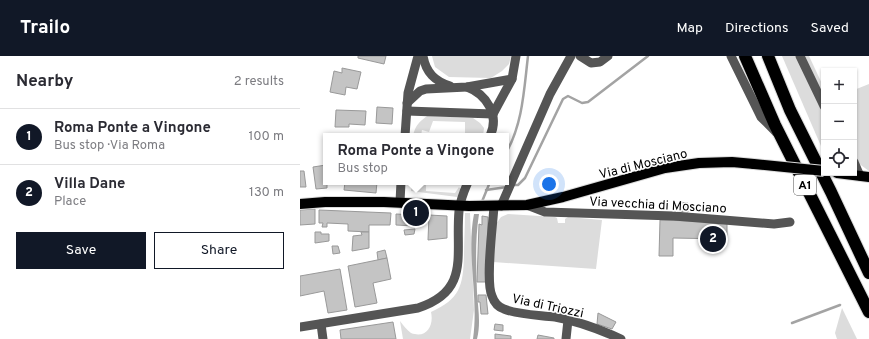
<!DOCTYPE html>
<html lang="en">
<head>
<meta charset="utf-8">
<style>
	body { margin:0; font-family:Overpass,sans-serif; background:#f2f2f3; color:#2b2b33 }
	.controls { position:absolute; right:12px; top:12px; display:grid; overflow:hidden; border-radius:0px; box-shadow:0 1px 3px #0004 }
	.controls button { width:36px; height:36px; display:grid; place-items:center; padding:0; border:0; border-bottom:1px solid #e1e1e2; background:#fff; color:#2b2b33; font:20px sans-serif }
	.you { position:absolute; left:249px; top:128px; width:14px; height:14px; margin:-10px; border:3px solid #fff; border-radius:50%; background:#1a73e8; box-shadow:0 0 0 6px #1a73e833 }
	.badge { display:grid; place-items:center; width:26px; height:26px; border-radius:50%; background:#111827; color:#fff; font-size:13px; font-weight:700 }
	.pin { position:absolute; translate:-50% -50%; border:2px solid #fff; box-shadow:0 1px 4px #0006 }
	.popup { position:absolute; left:23px; top:77px; width:186px; height:52px; box-sizing:border-box; display:grid; place-content:center; border-radius:0px; background:#fff; filter:drop-shadow(0 1px 3px #0005); font-size:13px; white-space:nowrap; color:#7c7c81 }
	.popup b { font-size:15px; color:#2b2b33 }
	.popup::after { content:''; position:absolute; left:50%; top:100%; margin-left:-8px; border:8px solid transparent; border-top-color:#fff }
	.list { margin:0; padding:0; list-style:none }
	h2 { display:flex; justify-content:space-between; align-items:center; height:52px; margin:0; padding:0 16px; font-size:17px }
	h2 small { font-size:13px; font-weight:400; color:#7c7c81 }
	.list li { display:grid; grid-template-columns:26px 1fr auto; gap:12px; align-items:center; box-sizing:border-box; height:56px; padding:0 16px; border-top:1px solid #e1e1e2 }
	.list b { display:block; font-size:15px; white-space:nowrap }
	.list p { margin:0; font-size:13px; white-space:nowrap; color:#7c7c81 }
	.list em { font-size:13px; font-style:normal; color:#7c7c81 }
	.actions { display:flex; gap:8px; padding:12px 16px }
	.actions a { flex:1; padding:9px 0; border:1px solid #111827; border-radius:0px; text-align:center; font-size:14px; color:#111827 }
	.actions .main { background:#111827; color:#fff }
	.icon { flex:none; width:22px; height:22px; fill:none; stroke:currentColor; stroke-width:2; stroke-linecap:round; stroke-linejoin:round }
	.map { position:relative; flex:none; width:569px; height:283px; overflow:hidden }
	header { display:flex; align-items:center; gap:24px; box-sizing:border-box; height:56px; padding:0 20px; background:#111827; color:#fff }
	header strong { font-size:19px }
	nav { display:flex; gap:22px; margin-inline-start:auto; font-size:14px }
	main { display:flex }
	aside { flex:1; background:#fff }
	.map>svg:first-child { display:block }
	.green { fill:#dcdcdc }
	.water { fill:#a3a3a3 }
	.lines { fill:none; stroke-linecap:round; stroke-linejoin:round }
	.stream { stroke:#a3a3a3; stroke-width:2.5 }
	.building { fill:#c4c4c4; stroke:#999 }
	.major-casing { stroke:#dbdbdb; stroke-width:12 }
	.highway-casing { stroke:#dbdbdb; stroke-width:14 }
	.minor { stroke:#555; stroke-width:9 }
	.major { stroke:#000; stroke-width:10 }
	.highway { stroke:#000; stroke-width:12 }
	.major-bridge-casing { stroke:#dbdbdb; stroke-width:12; stroke-linecap:butt }
	.major-bridge { stroke:#000; stroke-width:10 }
	.labels { text-anchor:middle; stroke-width:3; stroke-linejoin:round; paint-order:stroke }
	.shield { fill:#fff; stroke:#4c4c4c; stroke-width:1 }
	.shield-label { font-size:12px; font-weight:bold; fill:#000 }
	.street-label { font-size:13px; fill:#000; stroke:#fff }
</style>
</head>
<body>
<header>
<strong>Trailo</strong>
<nav><a>Map</a><a>Directions</a><a>Saved</a></nav>
</header>
<main>
<aside>
<h2>Nearby<small>2 results</small></h2>
<ul class="list">
<li><span class="badge">1</span><div><b>Roma Ponte a Vingone</b><p>Bus stop · Via Roma</p></div><em>100 m</em></li>
<li><span class="badge">2</span><div><b>Villa Dane</b><p>Place</p></div><em>130 m</em></li>
</ul>
<div class="actions"><a class="main">Save</a><a>Share</a></div>
</aside>
<div class="map">
<svg width="569" height="283" viewBox="0 0 569 283">
	<rect width="100%" height="100%" fill="#fff"/>
	<!-- green -->
	<g class="green">
		<polygon points="132,0 211,0 209,8 202,15 191,22 149,21 135,11"/>
		<polygon points="482,0 509,0 524,32 524,97"/>
		<polygon points="569,28 569,115 554,104 554,34"/>
		<path d="M127,60l46,2 7,5 4,5 -1,8h-18v-14l-32,-1 -4,11 -7,-2 -1,6h-8c2,-10 6,-14 14,-20z"/>
		<path d="M112,126l14,1v8l29,2 4,-6c4,4 2,7 -2,10l-46,-6z"/>
		<path d="M165,157h5l4,97 -4,29h-67l-3,-18c3,4 7,9 11,12 16,6 23,-8 20,-21 29,-13 32,-26 33,-56 0,-14 1,-29 1,-43z"/>
		<polygon points="208,158 255,161 257,162 258,167 265,167 265,163 268,161 302,164 296,213 193,206 196,168 201,161"/>
		<polygon points="542,252 557,283 537,283 535,277"/>
	</g>
	<!-- water -->
	<path class="water" d="M174,158h5c-4,25 -3,52 -2,78 1,16 4,31 0,47h-4c6,-41 -7,-85 1,-125z"/>
	<g class="lines">
		<!-- stream -->
		<g class="stream">
			<path d="M206,97c17,-30 18,-64 22,-97"/>
			<polyline points="213,129 218,129 225,122 263,43 268,40 282,47 288,46 348,0"/>
			<polyline points="186,134 207,131"/>
			<polyline points="181,148 190,126"/>
			<polyline points="492,267 540,249"/>
		</g>
	</g>
	<!-- building -->
	<g class="building">
		<polygon points="58,0 86,0 84,8 58,2"/>
		<polygon points="42,12 61,16 57,33 46,31 45,39 30,36 34,15 42,17"/>
		<polygon points="77,51 93,52 92,68 76,67"/>
		<polygon points="36,54 66,55 65,69 49,68 49,71 35,71"/>
		<polygon points="26,109 26,126 34,126 34,127 27,128 27,132 16,133 13,111"/>
		<polygon points="0,115 4,115 6,131 0,131"/>
		<polygon points="45,126 77,126 76,137 44,134"/>
		<polygon points="379,146 388,147 388,156 379,155"/>
		<polygon points="15,153 15,168 0,169 0,154"/>
		<polygon points="19,154 91,157 90,169 69,169 69,176 48,175 48,168 27,167 27,171 22,171 23,167 19,167"/>
		<polygon points="96,158 115,159 115,170 96,169"/>
		<polygon points="129,159 147,160 147,182 128,184"/>
		<polygon points="182,160 188,161 186,226 177,226 179,168 182,169"/>
		<polygon points="360,164 427,166 427,183 373,182 373,200 359,200"/>
		<polygon points="115,173 114,178 105,179 104,174"/>
		<polygon points="15,176 21,176 21,178 29,178 29,185 15,187"/>
		<polygon points="61,176 69,176 69,192 52,195 53,180 62,179"/>
		<polygon points="32,190 38,190 40,197 33,198"/>
		<polygon points="85,194 87,202 78,204 77,196"/>
		<polygon points="87,202 91,223 73,227 77,247 55,251 48,210"/>
		<polygon points="40,213 47,254 28,257 24,235 0,240 0,220"/>
		<polygon points="178,239 186,239 188,258 181,258 180,246 178,246"/>
		<polygon points="298,257 316,266 312,273 297,268"/>
		<polygon points="93,266 96,283 41,283 40,274"/>
		<polygon points="195,268 203,269 203,275 194,274"/>
		<polygon points="195,278 211,280 211,283 195,283"/>
		<polygon points="238,279 254,282 254,283 237,283"/>
	</g>
	<g class="lines">
		<defs>
			<g id="major">
				<polyline points="537,117 569,121"/>
				<polyline points="0,148 25,146 84,146 169,150 227,149 263,141 365,112 399,107 432,106 454,108"/>
			</g>
			<g id="highway">
				<polyline points="445,0 475,69 569,256"/>
				<polyline points="468,0 490,54 531,136 569,217"/>
			</g>
		</defs>
		<!-- major casing -->
		<use href="#major" class="major-casing"/>
		<!-- highway casing -->
		<use href="#highway" class="highway-casing"/>
		<!-- minor -->
		<g class="minor">
			<path d="M123,0c3,17 12,25 27,30"/>
			<polyline points="280,0 291,7 300,6 308,0"/>
			<polyline points="431,0 461,61 476,76"/>
			<polyline points="500,0 524,50"/>
			<path d="M167,31c19,7 33,28 23,49"/>
			<polyline points="107,47 120,35 126,33 167,31 212,23"/>
			<polyline points="107,55 193,58"/>
			<polyline points="193,58 212,23 216,0"/>
			<polyline points="105,80 108,37 118,0"/>
			<polyline points="554,106 560,120"/>
			<polyline points="100,146 101,126"/>
			<polyline points="227,149 245,156 374,160 474,168 490,166"/>
			<path d="M194,150c-1,19 -9,75 -2,90 2,6 6,11 12,13 14,6 35,6 51,8 23,4 46,13 66,22"/>
			<polyline points="201,150 250,38 271,0"/>
			<polyline points="21,268 23,283"/>
			<path d="M0,271l118,-19c53,-17 37,-54 41,-97 1,-10 5,-20 9,-29"/>
			<polyline points="266,283 268,264"/>
		</g>
		<!-- major -->
		<use href="#major" class="major"/>
		<!-- highway -->
		<use href="#highway" class="highway"/>
		<defs>
			<polyline id="major-bridge" points="454,108 524,115"/>
		</defs>
		<!-- major-bridge casing -->
		<use href="#major-bridge" class="major-bridge-casing"/>
		<!-- major-bridge -->
		<use href="#major-bridge" class="major-bridge"/>
	</g>
	<g class="labels">
		<!-- shield labels -->
		<rect class="shield" x="494" y="119" width="22" height="20" rx="3"/>
		<g class="shield-label">
			<text x="505" y="133">A1</text>
		</g>
		<!-- street labels -->
		<g class="street-label">
			<text transform="translate(343 107) rotate(-14)" y="5">Via di Mosciano</text>
			<text transform="translate(358 148) rotate(3)" y="5">Via vecchia di Mosciano</text>
			<text transform="translate(248 249) rotate(12)" y="5">Via di Triozzi</text>
		</g>
	</g>
</svg>
<div class="controls">
<button>+</button>
<button>−</button>
<button><svg class="icon" aria-label="locate" viewBox="0 0 24 24"><circle cx="12" cy="12" r="6"/><path d="M12 2v4M12 18v4M2 12h4M18 12h4"/></svg></button>
</div>
<div class="you"></div>
<div class="pin badge" style="left:116px;top:157px">1</div>
<div class="popup"><b>Roma Ponte a Vingone</b>Bus stop</div>
<div class="pin badge" style="left:413px;top:183px">2</div>
</div>
</main>
</body>
</html>
